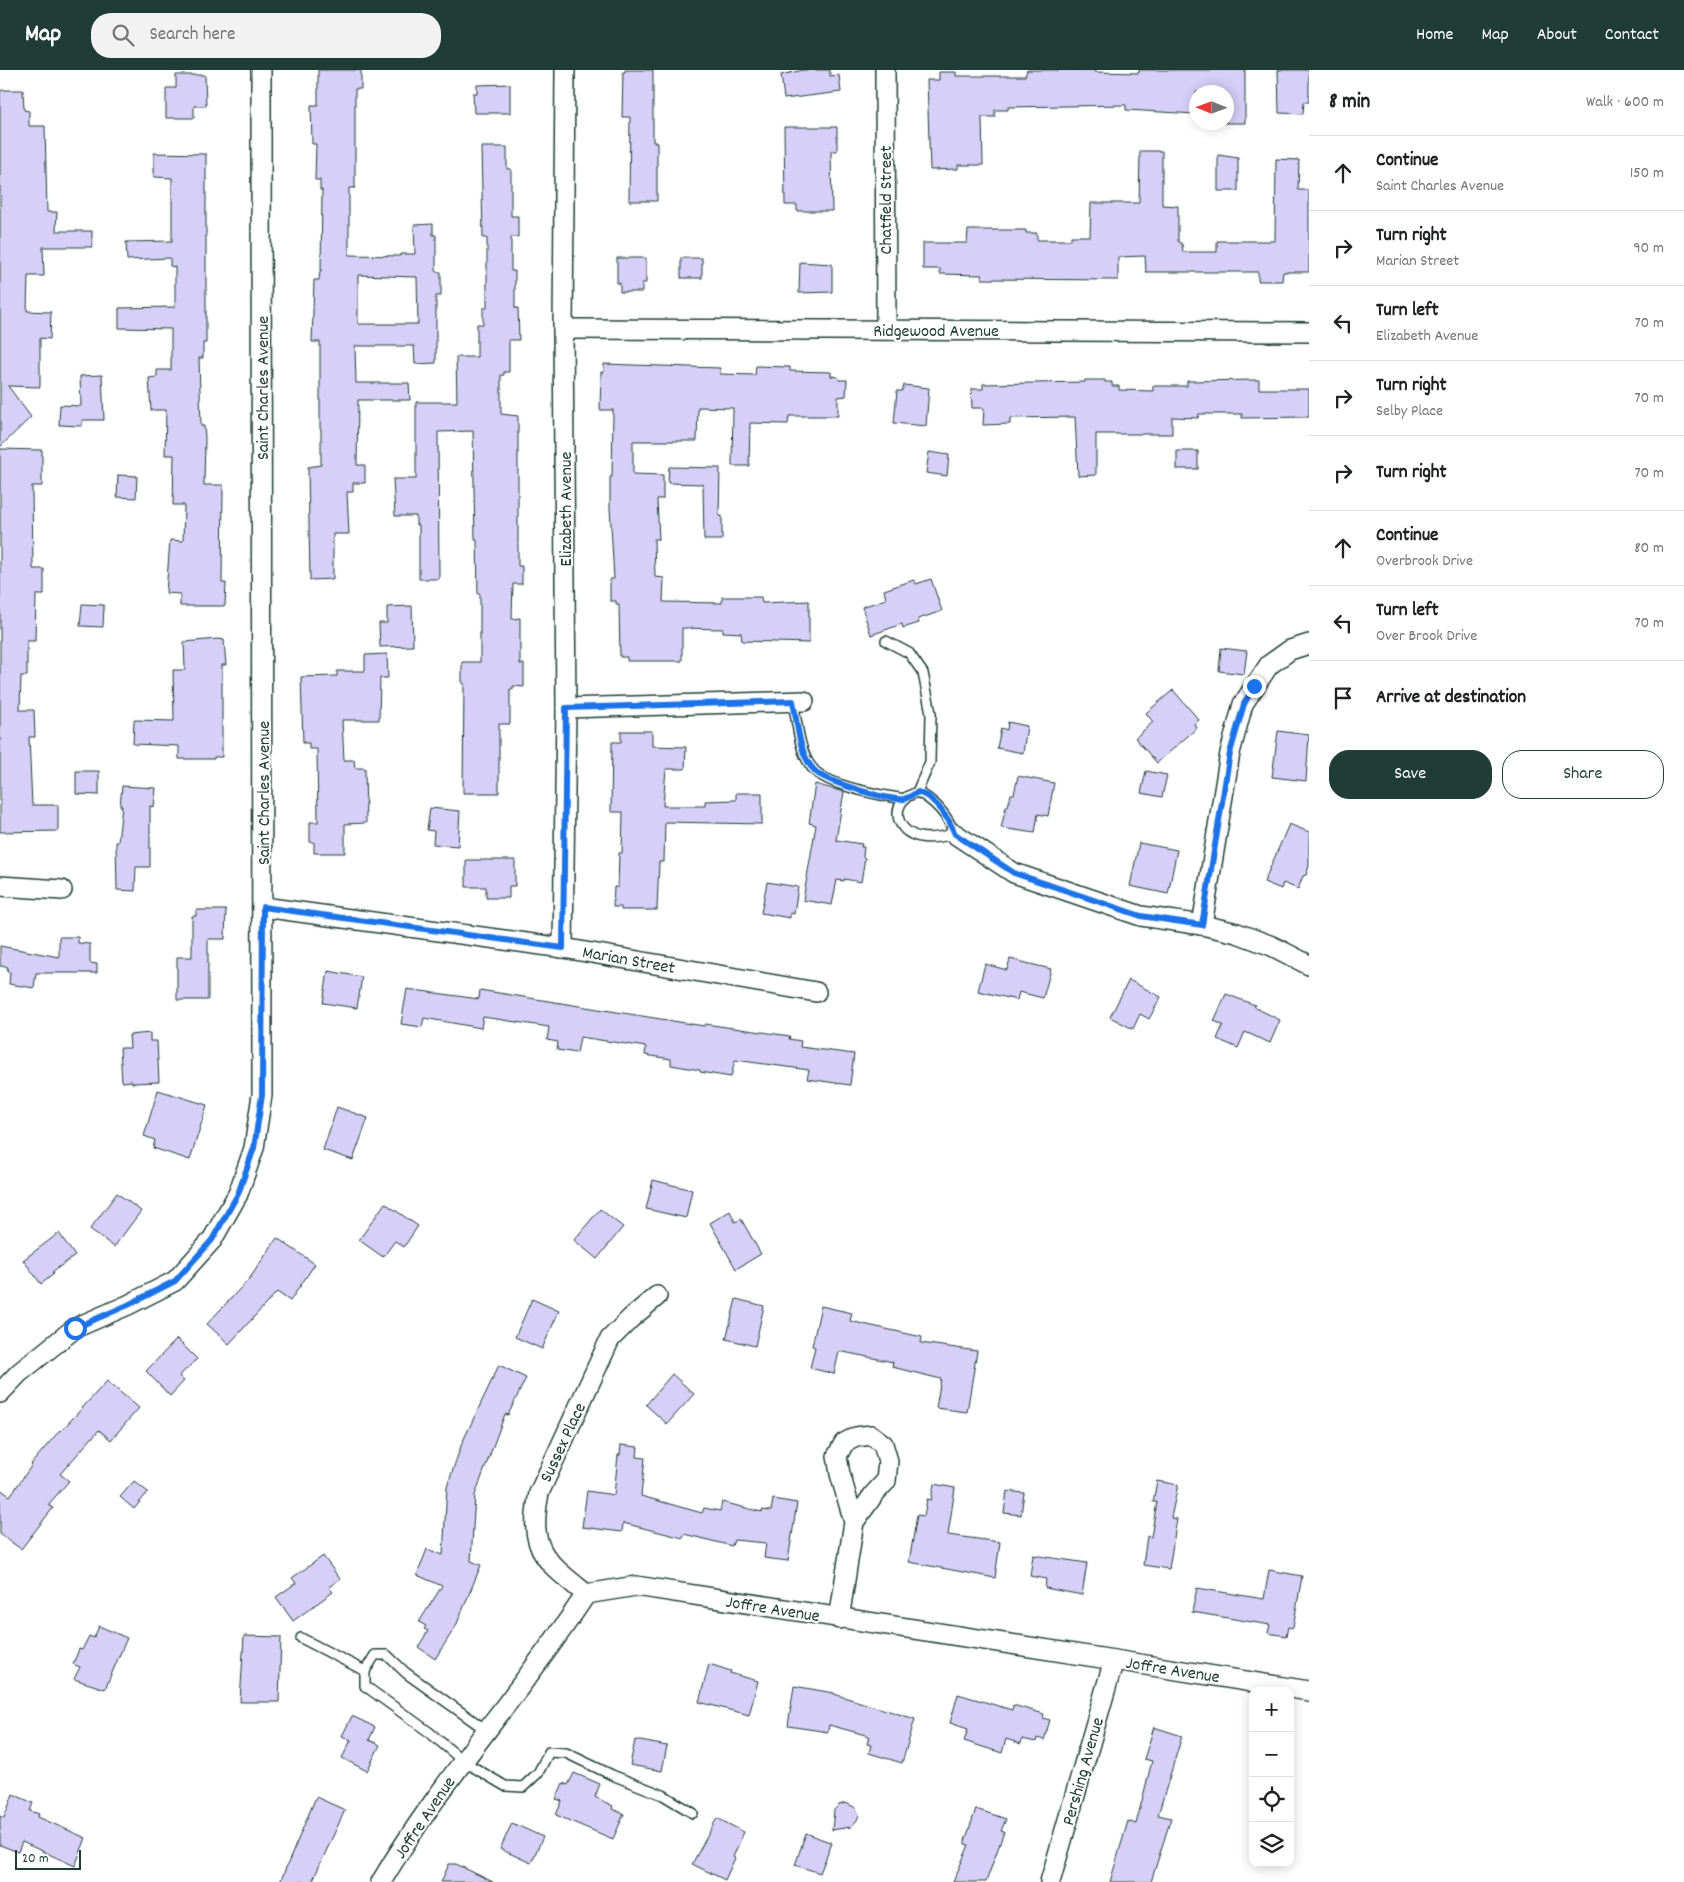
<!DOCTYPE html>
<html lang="en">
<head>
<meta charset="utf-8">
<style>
	body { margin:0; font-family:Dekko,sans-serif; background:#f2f2f2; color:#202124 }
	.controls { position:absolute; right:15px; bottom:15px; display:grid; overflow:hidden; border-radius:10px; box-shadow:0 2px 12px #0003 }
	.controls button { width:45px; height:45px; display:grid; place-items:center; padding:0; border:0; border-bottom:1px solid #e0e0e0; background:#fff; color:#202124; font:25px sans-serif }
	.compass { position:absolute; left:1189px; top:15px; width:45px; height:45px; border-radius:50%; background:#fff; box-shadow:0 2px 12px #0003; rotate:271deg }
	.scale { position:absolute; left:15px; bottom:12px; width:66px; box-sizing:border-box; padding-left:5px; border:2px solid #1f3d34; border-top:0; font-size:14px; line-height:18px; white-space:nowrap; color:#1f3d34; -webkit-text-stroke:4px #fff; paint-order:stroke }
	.stop { position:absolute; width:15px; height:15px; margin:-11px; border:4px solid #1a73e8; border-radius:50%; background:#fff }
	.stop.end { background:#1a73e8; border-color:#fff; box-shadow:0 1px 5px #0008 }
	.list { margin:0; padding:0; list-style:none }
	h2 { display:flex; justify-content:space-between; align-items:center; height:65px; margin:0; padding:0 20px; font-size:21px }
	h2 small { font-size:16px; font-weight:400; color:#757577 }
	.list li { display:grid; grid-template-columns:32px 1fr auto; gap:15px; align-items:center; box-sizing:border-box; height:75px; padding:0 20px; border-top:1px solid #e0e0e0 }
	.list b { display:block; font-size:19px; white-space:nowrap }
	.list p { margin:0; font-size:16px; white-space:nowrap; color:#757577 }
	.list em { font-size:16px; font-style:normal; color:#757577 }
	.actions { display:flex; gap:10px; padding:15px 20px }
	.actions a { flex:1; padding:11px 0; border:1px solid #1f3d34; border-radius:20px; text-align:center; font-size:18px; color:#1f3d34 }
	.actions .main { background:#1f3d34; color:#fff }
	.icon { flex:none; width:28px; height:28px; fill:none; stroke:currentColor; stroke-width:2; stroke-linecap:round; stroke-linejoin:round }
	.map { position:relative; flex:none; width:1309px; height:1812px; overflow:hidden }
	header { display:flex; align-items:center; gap:30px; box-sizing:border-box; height:70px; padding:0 25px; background:#1f3d34; color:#fff }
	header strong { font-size:24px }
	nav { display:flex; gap:28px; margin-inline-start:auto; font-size:18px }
	.search { width:350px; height:45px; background:#f2f2f2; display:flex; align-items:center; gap:12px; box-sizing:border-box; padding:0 18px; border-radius:20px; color:#757577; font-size:19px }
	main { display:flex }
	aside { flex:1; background:#fff }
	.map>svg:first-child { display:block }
	.building { fill:#d6cff8; stroke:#1f3d34; fill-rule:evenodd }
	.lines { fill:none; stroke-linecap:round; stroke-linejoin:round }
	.lane-casing { stroke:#1f3d34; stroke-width:12 }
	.street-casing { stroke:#1f3d34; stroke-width:22 }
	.lane { stroke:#fff; stroke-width:9 }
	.street { stroke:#fff; stroke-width:19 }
	.route { stroke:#1a73e8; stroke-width:6 }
	.labels { text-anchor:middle; stroke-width:4; stroke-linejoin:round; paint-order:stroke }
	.street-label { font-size:18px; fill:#1f3d34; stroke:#fff }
</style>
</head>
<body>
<header>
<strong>Map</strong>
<div class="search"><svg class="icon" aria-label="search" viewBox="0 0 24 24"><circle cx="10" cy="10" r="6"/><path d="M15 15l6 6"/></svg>Search here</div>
<nav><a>Home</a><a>Map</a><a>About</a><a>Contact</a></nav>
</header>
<main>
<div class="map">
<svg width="1309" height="1812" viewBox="0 0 1309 1812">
	<rect width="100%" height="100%" fill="#fff"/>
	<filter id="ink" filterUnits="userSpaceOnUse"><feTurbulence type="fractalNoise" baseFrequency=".02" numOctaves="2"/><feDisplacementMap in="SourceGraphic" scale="10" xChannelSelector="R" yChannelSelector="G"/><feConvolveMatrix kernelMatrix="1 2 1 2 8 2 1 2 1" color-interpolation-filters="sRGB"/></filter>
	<g filter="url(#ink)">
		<!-- building -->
		<g class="building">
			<path d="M318,0h43v19h-6v99h-6v67l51,1v-2h15l-1,-29 19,-1v11h3v37h5v24h-5v67l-21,1 -1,-18h-59l1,37h53l1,17h-52l-1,65h8v18h-12v9h-6l2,42h-16v45l-23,1 -2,-113 13,-2v-36h-1v-87h-8l2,-62h5l1,-9h1l1,-81h-2v-10h-5l1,-36h-4l-1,-39h7zM358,205l59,2 1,47h-60z"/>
			<polygon points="625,0 653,0 653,72 657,72 657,131 629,131 630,47 622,47 623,2 625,2"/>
			<polygon points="803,0 830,0 830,6 839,5 841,22 784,29 781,5"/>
			<polygon points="1027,0 1094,0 1095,2 1139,3 1139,0 1245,0 1245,53 1199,53 1226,52 1226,22 1196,22 1196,44 1126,40 1126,35 1008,37 1008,40 995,40 995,47 982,47 983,95 958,95 958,99 930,100 927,10 939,10 939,2 956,2 956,6 1025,6"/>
			<polygon points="1278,0 1309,0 1309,32 1304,32 1303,44 1279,43"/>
			<polygon points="176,5 205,5 206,36 194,36 194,48 166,48 166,18 176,18"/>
			<polygon points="510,14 510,43 474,43 473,23 477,23 477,15"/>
			<polygon points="3,20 23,20 24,40 29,41 29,56 45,56 47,142 57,142 56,161 92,161 92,177 43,177 44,206 28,206 27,241 51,242 50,269 40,268 40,317 8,316 31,347 0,377 0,21"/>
			<polygon points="784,57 837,57 837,81 831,81 832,141 797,141 797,135 785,135"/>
			<polygon points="481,77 507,77 507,99 511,99 511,146 518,146 518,167 511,167 511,201 515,201 515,238 518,238 519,270 509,270 509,302 504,302 504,305 501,305 501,344 518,346 518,496 522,496 522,514 513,514 512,547 512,549 520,548 520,594 524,594 524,617 513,616 513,619 510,619 510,654 499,654 499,723 463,723 464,613 462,613 462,592 480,592 480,524 478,524 477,470 475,470 473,361 438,362 439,509 419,509 419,455 416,455 416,446 395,446 393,409 416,409 416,332 457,332 456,287 477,287 477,254 483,254 483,238 487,238 487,168 483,168"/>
			<polygon points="1140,81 1162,81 1162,135 1178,136 1178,171 1182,174 1183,182 1217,182 1217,171 1275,171 1276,89 1299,90 1298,120 1309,120 1309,202 1283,202 1282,211 1258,211 1258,202 1146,202 1145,186 1118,187 1118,210 982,209 982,205 940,204 940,199 923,199 923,173 967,173 968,160 1026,160 1026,163 1037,163 1037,170 1071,170 1071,166 1090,166 1091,133 1139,133"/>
			<polygon points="154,83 206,84 206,273 203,273 203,288 199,288 201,356 204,356 205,367 204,415 223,415 222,513 226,513 225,536 180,536 180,524 166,523 170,470 183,471 184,435 173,435 174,385 165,385 166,340 151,340 149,308 157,307 157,300 171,300 171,259 119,258 119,238 175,237 175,197 170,196 170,188 127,190 126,172 172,171 172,108 154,107"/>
			<polygon points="1218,85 1238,88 1238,121 1218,121"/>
			<polygon points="617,188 646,188 646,213 642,213 642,222 620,222 620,213 617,213"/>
			<rect x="681" y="188" width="21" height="20"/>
			<polygon points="800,192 832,194 832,222 799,223"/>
			<polygon points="604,294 720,298 720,304 755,305 756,296 790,297 790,301 831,302 831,306 838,307 839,310 847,310 846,326 838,327 838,346 789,346 788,354 750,353 749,396 732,396 733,338 698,337 697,371 633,371 633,404 663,405 663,429 657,429 659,469 654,469 655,507 664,508 663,532 722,533 722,527 761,527 762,533 809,531 809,573 742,571 741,563 723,562 723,559 682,558 682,591 627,591 627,587 620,587 619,534 616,534 616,531 610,531 610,509 614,509 610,438 610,407 612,407 613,340 600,340 601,302 604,302"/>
			<polygon points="102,305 104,350 82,350 82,356 59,355 60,335 81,336 80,306"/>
			<polygon points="1085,310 1105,310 1105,312 1112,312 1112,316 1119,316 1119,320 1153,321 1153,316 1187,316 1187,311 1259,310 1259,319 1309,319 1309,347 1242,348 1242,344 1199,344 1198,348 1172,347 1172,364 1096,364 1096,405 1078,406 1075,347 1010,348 1010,354 983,355 984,338 972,338 971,319 983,319 983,314 1085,312"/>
			<polygon points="904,315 929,318 926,356 894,353 897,321 902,321"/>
			<polygon points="0,379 42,380 42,416 32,416 33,499 44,499 44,525 36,525 35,571 27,571 27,606 21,606 20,640 34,640 35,667 29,667 32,735 58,735 58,761 0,762"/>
			<rect x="1177" y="381" width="21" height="18"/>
			<polygon points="929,382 949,385 947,406 926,403"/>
			<polygon points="669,397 720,398 719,446 722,446 722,470 704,470 703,414 668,413"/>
			<polygon points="118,405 137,406 136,428 117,427"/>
			<polygon points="931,509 942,541 918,549 919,553 903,558 902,554 871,565 862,537 886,529 884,520 914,510 916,514"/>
			<polygon points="82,534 104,535 103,557 80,556"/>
			<polygon points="412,536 413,576 380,577 379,553 387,553 387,537"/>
			<polygon points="218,569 224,570 226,595 222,595 222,687 214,687 214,689 179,689 179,676 133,674 134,650 174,651 173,600 185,600 184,572"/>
			<polygon points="1221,578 1247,581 1244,604 1219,601"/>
			<polygon points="387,584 388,608 380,608 379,650 342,650 344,690 354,690 355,698 365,698 366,753 345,754 345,783 314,783 314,772 310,772 310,752 318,752 317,679 309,679 309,673 303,673 301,607 337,606 337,601 365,601 365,585"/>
			<polygon points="1173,620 1199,650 1194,654 1197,658 1157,693 1135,668 1153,652 1146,643"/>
			<polygon points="1008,652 1027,656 1023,683 997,678 1001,658 1007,660"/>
			<polygon points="621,661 652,661 652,676 686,677 685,699 666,699 663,736 705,736 705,731 736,730 736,723 762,723 762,754 665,752 664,792 659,792 657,840 621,840 621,837 613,837 614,817 618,817 619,783 622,783 623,742 611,742 612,672 621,672"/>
			<polygon points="1278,661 1309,665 1306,711 1272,707"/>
			<polygon points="76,701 99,701 99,725 76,724"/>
			<polygon points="1146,701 1167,705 1162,727 1141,723"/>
			<polygon points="1018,706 1054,713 1048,746 1038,744 1035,763 1001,758 1006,736 1008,736 1011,724 1014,724"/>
			<polygon points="815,714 844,722 836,770 862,774 861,777 864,777 863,787 865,788 861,812 844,809 844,811 837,810 832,835 803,830 816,755 809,753"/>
			<polygon points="122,716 156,718 154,737 150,736 150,797 136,797 135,821 117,820 116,772 118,772 122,736 120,736"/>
			<polygon points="430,738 460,741 458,776 433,774 434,761 427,760"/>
			<polygon points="1289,754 1309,762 1309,796 1306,805 1303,806 1298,819 1283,813 1281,819 1264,812"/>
			<polygon points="1139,773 1177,780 1168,824 1130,816"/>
			<polygon points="466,790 515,790 515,816 509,816 509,828 486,828 486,817 466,817"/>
			<polygon points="767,812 798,817 794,844 790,843 790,848 761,843"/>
			<polygon points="196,840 226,840 225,869 208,869 208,930 177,930 177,887 192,887 192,846 196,846"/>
			<polygon points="59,867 78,867 78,873 90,874 90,893 97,894 97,903 36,903 34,918 9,914 10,902 7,902 8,897 0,896 0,876 59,887"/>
			<polygon points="1010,889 1051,899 1043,928 1019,922 1017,930 978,921 985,894 1007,900"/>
			<polygon points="328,901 362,907 357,938 323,933"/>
			<polygon points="1129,910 1161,927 1149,949 1140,944 1133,959 1110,947"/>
			<polygon points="407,919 479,929 480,920 704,956 705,954 790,966 789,969 801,971 800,977 854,984 850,1015 807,1009 809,1000 735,990 731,1007 700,1002 700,1000 671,995 671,989 645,985 646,977 580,967 577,983 557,980 558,972 547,970 549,957 483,947 481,958 424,948 422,957 401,954"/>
			<polygon points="1226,924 1255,935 1254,937 1280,950 1270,973 1245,962 1238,978 1217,969 1223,955 1214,951"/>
			<polygon points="150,963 150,971 157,971 159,1012 132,1013 132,1011 122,1012 120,978 130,978 129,965"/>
			<polygon points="158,1020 207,1035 190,1090 153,1078 155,1070 144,1066"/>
			<polygon points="337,1037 368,1048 353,1090 323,1080"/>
			<polygon points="653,1110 692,1120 686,1148 646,1139"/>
			<polygon points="117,1123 141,1141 114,1177 90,1159"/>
			<polygon points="385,1133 418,1156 404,1177 395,1171 383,1187 359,1170"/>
			<polygon points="600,1139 623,1157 597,1189 574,1170"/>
			<polygon points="730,1141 735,1152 741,1149 761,1184 736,1199 710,1153"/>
			<polygon points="59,1163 75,1186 52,1202 54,1204 41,1214 23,1190"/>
			<polygon points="277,1168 315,1194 290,1231 277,1222 229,1274 207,1254 250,1208"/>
			<polygon points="532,1229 559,1241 542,1279 515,1267"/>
			<polygon points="736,1229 764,1236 755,1276 726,1269"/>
			<polygon points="821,1236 852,1243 850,1251 922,1267 921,1273 977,1281 967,1342 936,1338 941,1309 892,1297 893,1292 843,1282 839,1282 834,1304 810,1298 815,1277 812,1276"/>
			<polygon points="177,1269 197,1289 179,1306 184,1311 170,1326 146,1301"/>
			<polygon points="499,1295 526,1308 508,1345 505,1344 475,1425 471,1491 481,1495 456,1556 435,1589 418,1577 428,1561 424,1559 426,1556 419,1552 442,1516 417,1505 427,1479 443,1485 447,1417 462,1373"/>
			<polygon points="672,1304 694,1324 667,1354 646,1335"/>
			<polygon points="107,1311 139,1338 111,1370 99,1360 60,1404 69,1411 48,1435 53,1438 21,1479 0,1464 0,1419 10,1426 32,1395 31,1394 60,1360 61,1361"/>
			<polygon points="621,1375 638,1377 637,1387 645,1388 641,1426 702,1443 704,1438 720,1441 722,1432 762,1442 762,1440 771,1441 773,1429 797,1433 788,1491 764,1488 766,1473 734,1470 732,1476 684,1464 683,1468 623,1453 622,1462 582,1457 587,1421 614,1425 618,1385 620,1385"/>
			<polygon points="134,1411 148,1422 134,1439 120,1427"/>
			<polygon points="1157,1411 1178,1415 1171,1448 1177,1449 1169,1499 1143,1495 1147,1466 1151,1467 1157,1432 1153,1432"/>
			<polygon points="934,1414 955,1418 948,1465 1000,1472 995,1508 909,1492 917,1445 924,1446 927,1429 931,1430"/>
			<polygon points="1007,1421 1024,1423 1021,1445 1004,1443"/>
			<polygon points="1033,1485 1087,1493 1082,1525 1045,1518 1046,1509 1030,1506"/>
			<polygon points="323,1486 340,1509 329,1517 333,1522 293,1551 276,1527 296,1513 292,1508"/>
			<polygon points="1269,1500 1302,1506 1293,1558 1288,1557 1286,1566 1268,1563 1270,1555 1192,1542 1197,1518 1264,1529"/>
			<polygon points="99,1556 127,1568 105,1619 74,1609 80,1597 73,1594 79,1579 82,1580 89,1566 94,1568"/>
			<polygon points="244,1566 281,1567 279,1632 240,1632"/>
			<polygon points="709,1594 731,1601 730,1603 758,1611 749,1645 699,1632"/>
			<polygon points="794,1616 834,1623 834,1624 915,1649 902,1693 869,1683 871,1675 867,1674 869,1666 829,1655 828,1662 788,1656"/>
			<polygon points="958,1624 1012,1640 1013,1635 1044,1644 1043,1648 1050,1650 1044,1670 1037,1668 1036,1672 1022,1669 1021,1674 1006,1669 1002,1683 964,1671 968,1659 950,1653"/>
			<polygon points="352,1646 375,1657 369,1670 380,1675 367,1701 342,1688 351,1670 342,1666"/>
			<polygon points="1154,1657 1182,1666 1158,1745 1171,1748 1151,1812 1110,1812 1128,1751 1136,1754 1152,1691 1144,1689"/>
			<polygon points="635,1670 667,1676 662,1701 630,1695"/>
			<polygon points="574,1703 600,1714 595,1727 613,1736 612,1739 624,1744 613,1769 556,1745 562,1731 556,1729 563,1713 568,1715"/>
			<polygon points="13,1724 33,1733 30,1741 39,1744 38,1747 86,1768 75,1796 22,1772 18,1782 0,1775 0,1746 4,1748"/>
			<polygon points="316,1727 345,1740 312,1812 280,1812"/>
			<polygon points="846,1733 856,1738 859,1745 857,1750 851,1757 832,1760 834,1740 839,1735"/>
			<polygon points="976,1739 1006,1749 1001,1761 1004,1762 986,1812 953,1812 969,1775 965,1774 965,1771"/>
			<polygon points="717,1748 744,1762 733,1787 735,1788 725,1810 692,1794"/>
			<polygon points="512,1753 543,1767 531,1793 500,1779"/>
			<polygon points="806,1763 832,1773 820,1803 795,1795"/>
			<polygon points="449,1794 456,1794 493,1812 441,1812"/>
		</g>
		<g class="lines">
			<defs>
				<g id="lane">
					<polyline points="886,571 909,583 923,603 931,643 930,692 917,722"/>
					<path d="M793,631c4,20 6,54 21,69 15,16 69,26 91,29"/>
					<path d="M917,722c19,9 30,23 38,42 -9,2 -27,5 -35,3 -19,-4 -29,-22 -16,-38 3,-3 9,-5 13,-7z"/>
					<polyline points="301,1568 365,1601"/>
					<polyline points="486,1660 406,1603 387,1585 375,1585 365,1601 365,1616 429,1662 463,1691 505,1716 523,1717 538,1703 549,1682 566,1683 612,1705 663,1725 693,1743"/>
				</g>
				<g id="street">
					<polyline points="885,0 886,259"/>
					<polyline points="563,259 1309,262"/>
					<polyline points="566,638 804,631"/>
					<polyline points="955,764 1014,803 1141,846 1202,855 1237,863 1272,876 1309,895"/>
					<polyline points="0,816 62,820"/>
					<polyline points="263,837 563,878 816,922"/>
					<polyline points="1202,855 1230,683 1243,634 1269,595 1290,580 1309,574"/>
					<polyline points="563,878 566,638 563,259 565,0"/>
					<polyline points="0,1323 19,1303 75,1258 128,1235 175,1211 212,1170 238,1124 254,1078 262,1025 261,0"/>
					<path d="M586,1524c-42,-34 -58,-44 -47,-101l71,-154 21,-21 26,-22"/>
					<polyline points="839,1549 854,1452 840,1404 837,1386 844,1373 856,1367 871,1365 883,1374 888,1391 886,1411 874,1424 854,1452"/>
					<path d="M381,1812c60,-102 141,-190 205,-288l50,-8 478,74 195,31"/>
					<polyline points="1050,1812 1114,1590"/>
				</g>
			</defs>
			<!-- lane casing -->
			<use href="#lane" class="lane-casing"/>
			<!-- street casing -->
			<use href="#street" class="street-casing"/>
			<!-- lane -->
			<use href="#lane" class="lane"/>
			<!-- street -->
			<use href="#street" class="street"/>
		</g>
	</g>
	<g class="lines" filter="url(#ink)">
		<!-- route -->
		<path class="route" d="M75,1258l53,-23 47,-24 37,-41 26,-46 16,-46 8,-53 1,-188 300,41 3,-240 227,-7c4,20 6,54 21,69 9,11 75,31 90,29 4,-1 10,-5 14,-7l11,5 10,10 10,14 6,13 59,39 127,43 61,9 28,-172 14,-49 10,-18"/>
	</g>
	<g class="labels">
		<!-- street labels -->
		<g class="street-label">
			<text transform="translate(885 130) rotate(-90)" y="6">Chatfield Street</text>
			<text x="936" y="266">Ridgewood Avenue</text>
			<text transform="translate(262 318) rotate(-90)" y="6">Saint Charles Avenue</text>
			<text transform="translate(565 439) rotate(-90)" y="6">Elizabeth Avenue</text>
			<text transform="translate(263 723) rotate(-90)" y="6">Saint Charles Avenue</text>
			<text transform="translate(629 889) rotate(10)" y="6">Marian Street</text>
			<text transform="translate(562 1372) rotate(-65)" y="6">Sussex Place</text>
			<text transform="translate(773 1538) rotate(9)" y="6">Joffre Avenue</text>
			<text transform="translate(1173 1599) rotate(9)" y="6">Joffre Avenue</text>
			<text transform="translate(1082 1701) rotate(-74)" y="6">Pershing Avenue</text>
			<text transform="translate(424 1747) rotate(-56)" y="6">Joffre Avenue</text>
		</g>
	</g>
</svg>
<div class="controls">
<button>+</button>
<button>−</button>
<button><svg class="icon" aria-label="locate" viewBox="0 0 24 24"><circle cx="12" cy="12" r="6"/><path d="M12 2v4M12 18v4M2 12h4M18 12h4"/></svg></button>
<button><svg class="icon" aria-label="layers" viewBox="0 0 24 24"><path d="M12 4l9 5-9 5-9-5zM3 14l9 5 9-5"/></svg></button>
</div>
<svg class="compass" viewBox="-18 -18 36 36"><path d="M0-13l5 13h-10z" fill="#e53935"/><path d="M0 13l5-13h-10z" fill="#757577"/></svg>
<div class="scale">20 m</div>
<div class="stop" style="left:75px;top:1258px"></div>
<div class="stop end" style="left:1254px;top:616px"></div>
</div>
<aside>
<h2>8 min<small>Walk · 600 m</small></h2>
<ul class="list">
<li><svg class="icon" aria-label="ahead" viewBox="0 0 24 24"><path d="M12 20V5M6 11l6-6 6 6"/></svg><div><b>Continue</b><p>Saint Charles Avenue</p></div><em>150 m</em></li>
<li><svg class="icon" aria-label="right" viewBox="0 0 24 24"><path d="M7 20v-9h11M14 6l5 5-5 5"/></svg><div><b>Turn right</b><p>Marian Street</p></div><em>90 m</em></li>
<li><svg class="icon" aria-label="left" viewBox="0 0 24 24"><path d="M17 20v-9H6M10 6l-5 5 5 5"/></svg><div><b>Turn left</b><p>Elizabeth Avenue</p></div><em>70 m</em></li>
<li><svg class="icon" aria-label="right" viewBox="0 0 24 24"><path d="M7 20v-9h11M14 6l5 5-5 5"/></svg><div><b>Turn right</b><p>Selby Place</p></div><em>70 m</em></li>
<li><svg class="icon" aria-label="right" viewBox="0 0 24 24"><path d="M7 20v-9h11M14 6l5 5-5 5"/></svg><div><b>Turn right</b></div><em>70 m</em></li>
<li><svg class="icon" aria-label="ahead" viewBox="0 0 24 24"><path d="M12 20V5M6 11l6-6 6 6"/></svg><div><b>Continue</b><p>Overbrook Drive</p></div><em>80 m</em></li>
<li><svg class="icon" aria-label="left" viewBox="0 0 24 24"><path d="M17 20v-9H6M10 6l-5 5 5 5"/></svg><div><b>Turn left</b><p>Over Brook Drive</p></div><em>70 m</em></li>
<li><svg class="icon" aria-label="arrive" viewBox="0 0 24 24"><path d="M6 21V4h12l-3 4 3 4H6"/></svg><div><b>Arrive at destination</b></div></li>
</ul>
<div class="actions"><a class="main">Save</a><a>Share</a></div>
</aside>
</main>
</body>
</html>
